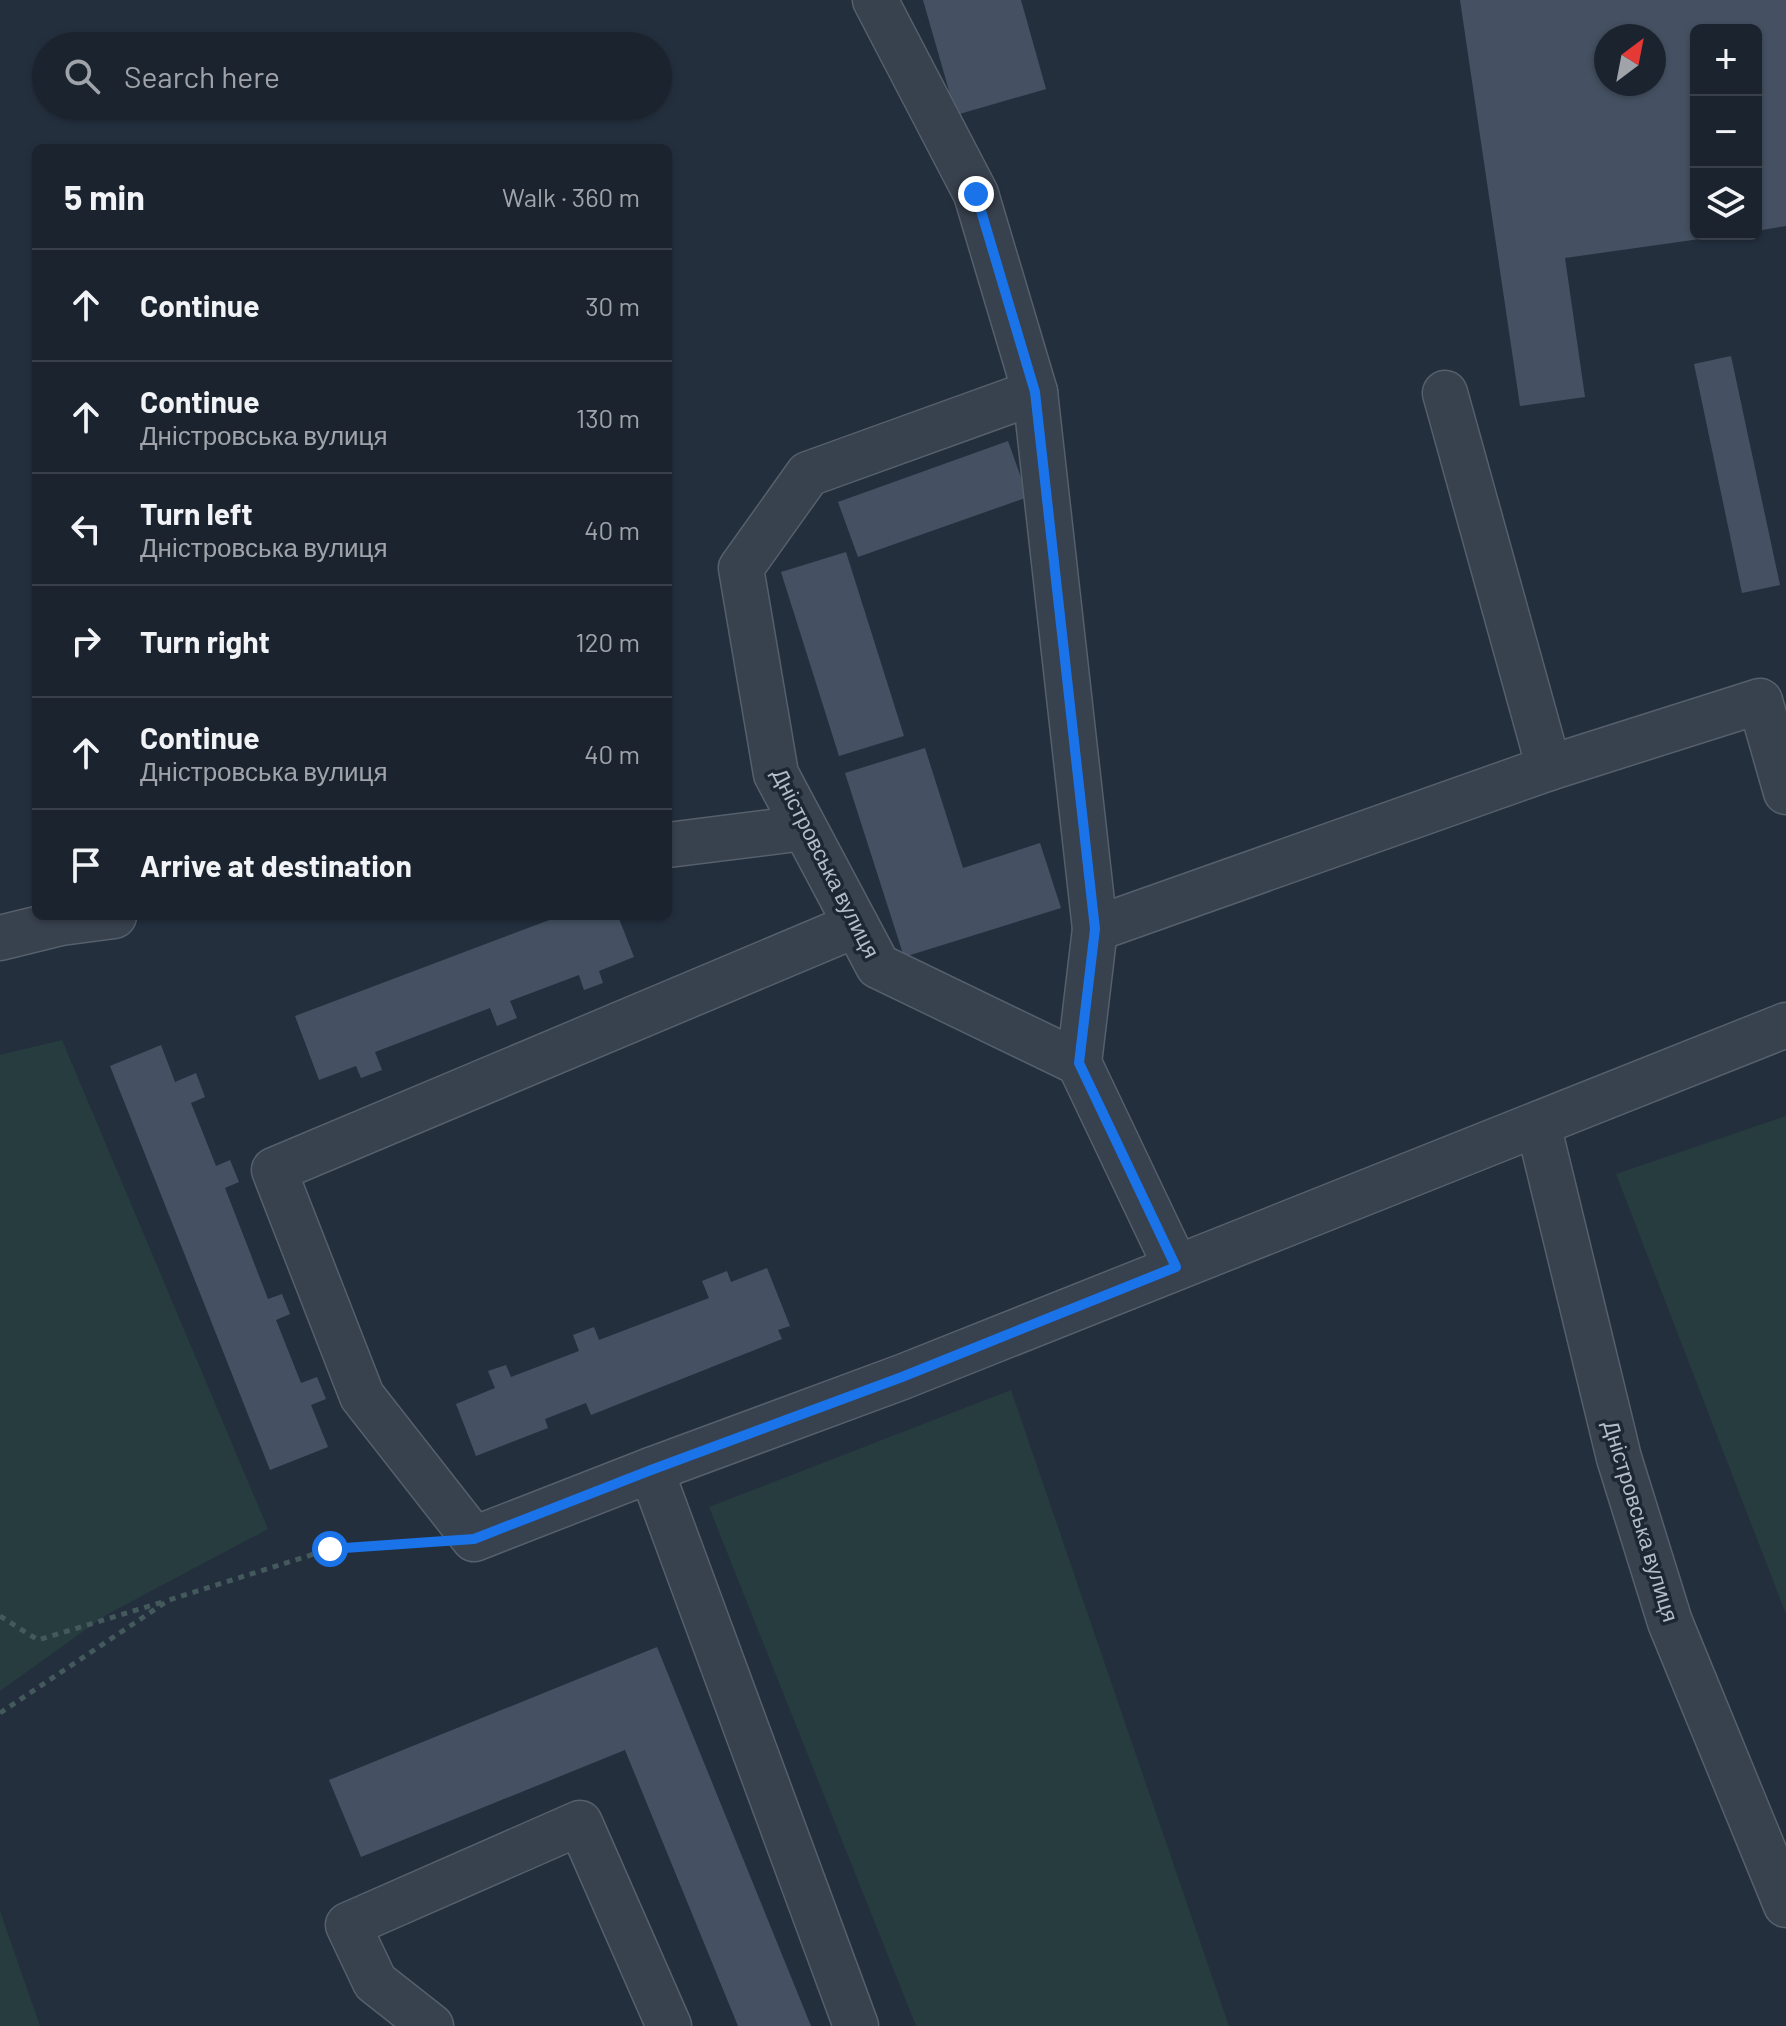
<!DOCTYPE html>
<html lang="en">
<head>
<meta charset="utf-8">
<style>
	body { margin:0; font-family:Barlow,sans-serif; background:#242b36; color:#f1f3f6 }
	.controls { position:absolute; right:24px; top:24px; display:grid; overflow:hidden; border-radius:12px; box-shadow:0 2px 6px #0004 }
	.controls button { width:72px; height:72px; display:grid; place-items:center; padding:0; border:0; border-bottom:2px solid #39404a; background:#1b232e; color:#f1f3f6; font:40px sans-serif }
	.compass { position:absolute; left:1594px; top:24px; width:72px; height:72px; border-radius:50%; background:#1b232e; box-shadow:0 2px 6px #0004; rotate:32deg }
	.stop { position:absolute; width:24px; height:24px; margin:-18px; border:6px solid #1a73e8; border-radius:50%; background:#fff }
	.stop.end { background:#1a73e8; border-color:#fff; box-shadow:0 2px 8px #0008 }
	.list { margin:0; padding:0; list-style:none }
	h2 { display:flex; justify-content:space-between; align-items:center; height:104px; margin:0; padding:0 32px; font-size:34px }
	h2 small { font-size:26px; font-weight:400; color:#a0a4aa }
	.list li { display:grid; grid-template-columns:52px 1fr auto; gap:24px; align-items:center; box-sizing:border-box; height:112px; padding:0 32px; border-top:2px solid #39404a }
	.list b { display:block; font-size:30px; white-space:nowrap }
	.list p { margin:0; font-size:26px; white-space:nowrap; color:#a0a4aa }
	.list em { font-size:26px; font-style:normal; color:#a0a4aa }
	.icon { flex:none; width:44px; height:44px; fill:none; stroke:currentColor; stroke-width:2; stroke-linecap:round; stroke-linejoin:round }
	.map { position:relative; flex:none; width:1786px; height:2026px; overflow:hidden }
	.search { position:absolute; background:#1b232e; box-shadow:0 2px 6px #0004; left:32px; top:32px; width:640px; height:88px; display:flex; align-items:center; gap:20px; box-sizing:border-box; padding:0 28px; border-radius:44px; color:#a0a4aa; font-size:30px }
	.panel { position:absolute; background:#1b232e; box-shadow:0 2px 6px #0004; left:32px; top:144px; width:640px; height:776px; border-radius:12px }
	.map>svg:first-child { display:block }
	.green { fill:#263c3f }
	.building { fill:#455162; fill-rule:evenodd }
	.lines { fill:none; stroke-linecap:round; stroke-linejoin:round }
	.minor-casing { stroke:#565f6c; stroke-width:47 }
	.path { stroke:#44595c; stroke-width:5; stroke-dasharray:6 6; stroke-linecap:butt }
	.minor { stroke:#38414e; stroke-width:44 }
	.route { stroke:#1a73e8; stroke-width:10 }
	.labels { text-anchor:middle; stroke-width:7; stroke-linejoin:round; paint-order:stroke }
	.street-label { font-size:22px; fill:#b4bcc9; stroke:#1d2633 }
</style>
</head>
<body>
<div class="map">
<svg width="1786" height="2026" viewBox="0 0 1786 2026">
	<rect width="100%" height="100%" fill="#242f3e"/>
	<!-- green -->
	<g class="green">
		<polygon points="62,1040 268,1529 106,1615 0,1691 0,1055"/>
		<polygon points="1786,1116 1786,1614 1616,1174"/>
		<polygon points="1011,1390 1229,2026 916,2026 709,1507"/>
		<polygon points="0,1911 40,2026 0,2026"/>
	</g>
	<!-- building -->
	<g class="building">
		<polygon points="923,0 1021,0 1046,89 956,115"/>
		<path d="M1460,0h326v226l-30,5v-201h-60v204h25v2l-156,22 20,139 -65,9zM1606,36h48v48h-48z"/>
		<polygon points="1731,356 1780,585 1742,593 1694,364"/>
		<polygon points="1008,441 1028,497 858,557 838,502"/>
		<polygon points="846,552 904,736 839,756 781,572"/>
		<polygon points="925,748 963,868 1040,843 1061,908 904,957 845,773"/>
		<polygon points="560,916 618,916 634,957 599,971 603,983 584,990 579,975 510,1001 517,1018 497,1026 490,1008 375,1052 382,1070 361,1078 356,1066 319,1080 295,1016"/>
		<polygon points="161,1045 175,1082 196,1073 205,1097 191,1103 216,1166 230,1160 239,1182 225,1188 268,1299 282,1294 290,1314 276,1320 301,1383 317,1377 326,1399 311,1405 328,1447 270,1470 110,1066"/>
		<polygon points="767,1268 790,1326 778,1330 782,1339 591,1415 586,1403 545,1419 548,1428 476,1456 456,1404 495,1388 488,1371 506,1365 511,1377 579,1351 573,1335 594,1327 599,1340 709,1298 702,1281 727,1271 731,1282"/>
		<polygon points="657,1647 811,2026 738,2026 625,1750 361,1857 329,1780"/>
	</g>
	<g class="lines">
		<defs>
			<g id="minor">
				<polyline points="875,0 976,194 1035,392 1095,929 1079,1063"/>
				<polyline points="1035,392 808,474 741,568 776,774 878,966 1079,1063 1176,1267"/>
				<polyline points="1445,393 1549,768"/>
				<polyline points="668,845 804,828"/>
				<polyline points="856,925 274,1170 362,1396 474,1539 651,1470 902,1377 1786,1025"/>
				<polyline points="1095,929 1549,768 1760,701 1786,792"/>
				<polyline points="0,938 61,923 114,916"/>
				<polyline points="1538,1124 1619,1458 1670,1622 1786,1905"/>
				<polyline points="651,1470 856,2026"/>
				<polyline points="431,2026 375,1982 348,1925 580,1823 669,2026"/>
			</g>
		</defs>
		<!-- minor casing -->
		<use href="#minor" class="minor-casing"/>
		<!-- path -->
		<g class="path">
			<polyline points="0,1616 38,1640 163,1602"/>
			<polyline points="0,1713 169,1600 330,1549 425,1543"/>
		</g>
		<!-- minor -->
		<use href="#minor" class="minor"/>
	</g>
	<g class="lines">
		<!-- route -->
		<polyline class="route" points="330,1549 474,1539 651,1470 902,1377 1176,1267 1079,1063 1095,929 1035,392 976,194"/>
	</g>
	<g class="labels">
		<!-- street labels -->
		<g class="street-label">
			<text transform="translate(826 863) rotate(63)" y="8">Дністровська вулиця</text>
			<text transform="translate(1641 1521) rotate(73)" y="8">Дністровська вулиця</text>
		</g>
	</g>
</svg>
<div class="controls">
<button>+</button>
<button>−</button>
<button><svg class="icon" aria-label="layers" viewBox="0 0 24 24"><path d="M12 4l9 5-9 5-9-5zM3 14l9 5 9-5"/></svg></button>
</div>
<svg class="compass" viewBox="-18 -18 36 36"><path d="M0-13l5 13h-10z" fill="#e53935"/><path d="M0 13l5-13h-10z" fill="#a0a4aa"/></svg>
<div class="stop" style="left:330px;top:1549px"></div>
<div class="stop end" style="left:976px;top:194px"></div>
<div class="search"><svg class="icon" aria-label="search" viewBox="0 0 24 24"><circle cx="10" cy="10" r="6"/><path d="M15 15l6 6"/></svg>Search here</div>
<section class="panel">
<h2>5 min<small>Walk · 360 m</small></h2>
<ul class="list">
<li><svg class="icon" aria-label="ahead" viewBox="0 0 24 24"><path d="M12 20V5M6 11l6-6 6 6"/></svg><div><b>Continue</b></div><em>30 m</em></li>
<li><svg class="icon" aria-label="ahead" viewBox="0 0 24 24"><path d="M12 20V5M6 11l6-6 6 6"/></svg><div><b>Continue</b><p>Дністровська вулиця</p></div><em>130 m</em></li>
<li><svg class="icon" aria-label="left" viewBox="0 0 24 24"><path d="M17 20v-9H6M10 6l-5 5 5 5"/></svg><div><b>Turn left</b><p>Дністровська вулиця</p></div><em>40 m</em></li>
<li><svg class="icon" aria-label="right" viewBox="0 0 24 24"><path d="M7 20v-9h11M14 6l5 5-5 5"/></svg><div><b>Turn right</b></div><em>120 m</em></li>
<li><svg class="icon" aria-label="ahead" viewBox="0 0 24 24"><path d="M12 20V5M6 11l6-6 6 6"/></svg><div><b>Continue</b><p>Дністровська вулиця</p></div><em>40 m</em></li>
<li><svg class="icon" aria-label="arrive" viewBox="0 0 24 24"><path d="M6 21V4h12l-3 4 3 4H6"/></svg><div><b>Arrive at destination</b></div></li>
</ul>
</section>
</div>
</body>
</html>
